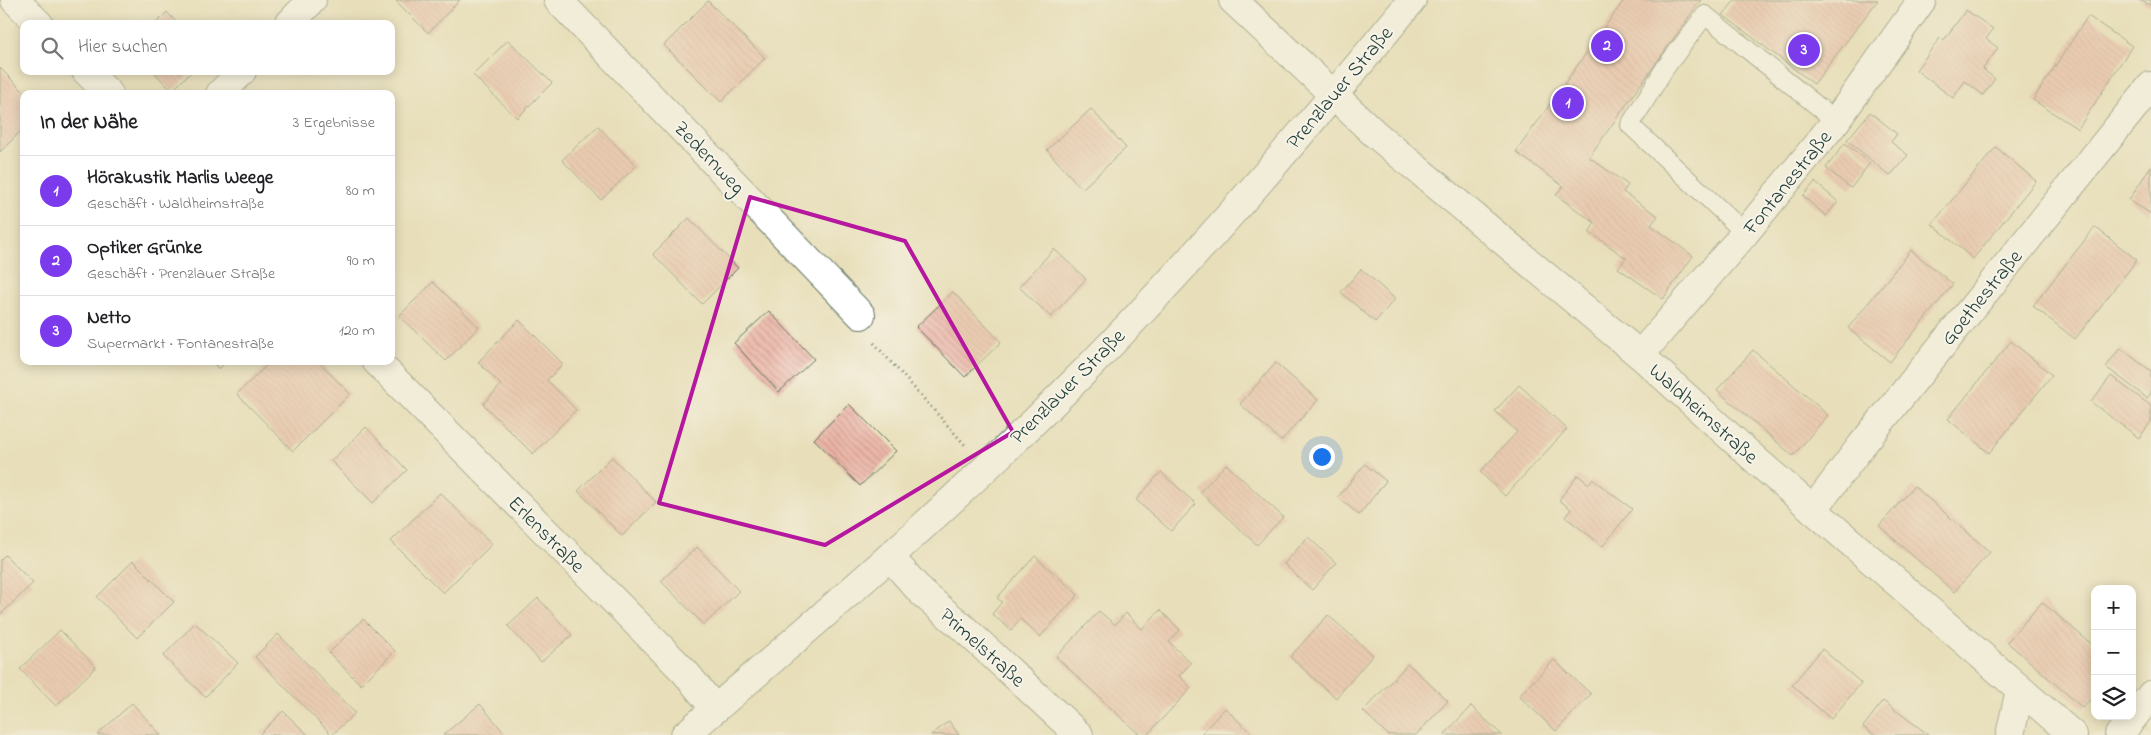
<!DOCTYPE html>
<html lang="de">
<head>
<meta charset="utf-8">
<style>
	body { margin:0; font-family:"Indie Flower",sans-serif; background:#f6f6f6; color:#202124 }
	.controls { position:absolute; right:15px; bottom:15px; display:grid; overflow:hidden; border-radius:10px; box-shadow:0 2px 12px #0003 }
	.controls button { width:45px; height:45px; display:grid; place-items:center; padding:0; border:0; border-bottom:1px solid #e0e0e0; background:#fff; color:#202124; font:25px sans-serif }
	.you { position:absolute; left:1321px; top:456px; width:18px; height:18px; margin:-12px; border:4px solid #fff; border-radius:50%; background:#1a73e8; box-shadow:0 0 0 8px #1a73e833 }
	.badge { display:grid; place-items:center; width:32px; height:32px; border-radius:50%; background:#7c3aed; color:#fff; font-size:16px; font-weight:700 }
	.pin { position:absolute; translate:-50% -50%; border:2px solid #fff; box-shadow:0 1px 5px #0006 }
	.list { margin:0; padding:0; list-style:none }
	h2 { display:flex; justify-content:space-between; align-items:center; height:65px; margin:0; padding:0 20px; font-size:21px }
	h2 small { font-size:16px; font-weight:400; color:#757577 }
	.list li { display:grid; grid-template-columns:32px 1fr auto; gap:15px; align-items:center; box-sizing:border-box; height:70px; padding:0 20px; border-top:1px solid #e0e0e0 }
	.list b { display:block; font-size:19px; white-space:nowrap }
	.list p { margin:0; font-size:16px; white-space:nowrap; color:#757577 }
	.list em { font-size:16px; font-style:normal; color:#757577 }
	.icon { flex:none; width:28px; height:28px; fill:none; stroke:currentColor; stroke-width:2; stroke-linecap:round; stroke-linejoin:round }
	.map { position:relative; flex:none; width:2151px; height:735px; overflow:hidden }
	.search { position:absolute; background:#fff; box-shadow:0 2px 12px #0003; left:20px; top:20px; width:375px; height:55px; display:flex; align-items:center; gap:12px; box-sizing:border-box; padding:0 18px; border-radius:10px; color:#757577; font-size:19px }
	.panel { position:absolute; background:#fff; box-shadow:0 2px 12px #0003; left:20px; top:90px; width:375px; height:275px; border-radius:10px }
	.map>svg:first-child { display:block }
	.building { fill:url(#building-back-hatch) }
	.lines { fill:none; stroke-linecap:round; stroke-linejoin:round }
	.lane-casing { stroke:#657663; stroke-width:20 }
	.street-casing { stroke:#657663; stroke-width:30 }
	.secondary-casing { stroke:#657663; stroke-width:30 }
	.path { stroke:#657663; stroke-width:3; stroke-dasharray:1 4; stroke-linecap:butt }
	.lane { stroke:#fff; stroke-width:18 }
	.street { stroke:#fff; stroke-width:28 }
	.secondary { stroke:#fff; stroke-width:28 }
	.marked { fill:none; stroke:#b5179e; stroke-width:4; stroke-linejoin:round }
	.labels { text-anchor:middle; stroke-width:4; stroke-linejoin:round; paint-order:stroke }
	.street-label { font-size:21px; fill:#1f3d34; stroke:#f7f3e8 }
</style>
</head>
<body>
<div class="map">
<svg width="2151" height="735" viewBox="0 0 2151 735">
	<defs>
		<pattern id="building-back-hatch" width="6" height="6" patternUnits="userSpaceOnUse" patternTransform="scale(1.25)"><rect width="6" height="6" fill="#ecb3a5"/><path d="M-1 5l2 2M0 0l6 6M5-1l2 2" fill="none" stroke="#bf9387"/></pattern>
	</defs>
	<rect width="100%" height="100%" fill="#f7f3e8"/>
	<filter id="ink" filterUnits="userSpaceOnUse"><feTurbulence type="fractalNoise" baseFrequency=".02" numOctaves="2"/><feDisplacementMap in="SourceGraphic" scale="10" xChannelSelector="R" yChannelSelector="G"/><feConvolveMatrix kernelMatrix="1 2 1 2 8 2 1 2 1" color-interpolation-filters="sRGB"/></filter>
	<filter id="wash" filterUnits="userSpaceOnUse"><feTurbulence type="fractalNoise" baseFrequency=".0096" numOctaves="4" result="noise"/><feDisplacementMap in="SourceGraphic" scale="20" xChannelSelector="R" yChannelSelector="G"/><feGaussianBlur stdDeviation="1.12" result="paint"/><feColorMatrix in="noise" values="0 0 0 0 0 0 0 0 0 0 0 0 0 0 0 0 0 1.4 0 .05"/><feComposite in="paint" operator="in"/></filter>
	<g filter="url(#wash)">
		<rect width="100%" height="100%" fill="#e8dfba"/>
		<g id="blocks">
			<!-- building -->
			<g class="building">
				<polygon points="395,0 460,0 428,33"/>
				<polygon points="1624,0 1701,0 1589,157 1628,185 1623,192 1658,216 1651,225 1693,256 1663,299 1618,268 1626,258 1589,232 1595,223 1556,195 1563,186 1516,152"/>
				<polygon points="1735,0 1878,0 1814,84 1723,15"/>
				<polygon points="2138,0 2151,0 2151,5"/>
				<polygon points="708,1 765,58 721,102 664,45"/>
				<polygon points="1966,10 1993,29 1986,39 1998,48 1983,69 1995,79 1983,95 1965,81 1953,98 1916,70 1940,38 1944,40"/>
				<polygon points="167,12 178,24 155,24"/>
				<polygon points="2088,16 2132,46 2078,129 2033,100"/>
				<polygon points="508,40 552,83 517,118 473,75"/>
				<polygon points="0,68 26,94 24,94 24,128 0,152"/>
				<polygon points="153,71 192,71 172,91"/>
				<polygon points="1091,109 1126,148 1082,189 1047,150"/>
				<polygon points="1870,112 1897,134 1891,142 1908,155 1890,176 1847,140"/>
				<polygon points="598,126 636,166 601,200 562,160"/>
				<polygon points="1845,143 1870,163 1851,188 1826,168"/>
				<polygon points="1996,147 2036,181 1973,259 1932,224"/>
				<polygon points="2151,166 2151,214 2129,200"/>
				<polygon points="1815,182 1838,202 1826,216 1803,196"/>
				<polygon points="689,218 738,268 702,304 653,254"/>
				<polygon points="2095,227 2137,260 2075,339 2033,306"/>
				<polygon points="1054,249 1086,279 1051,317 1019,287"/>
				<polygon points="1911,250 1953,284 1890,362 1848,328"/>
				<polygon points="1361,269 1395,299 1375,322 1341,292"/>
				<polygon points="433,282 479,327 446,361 399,316"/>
				<polygon points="953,292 1001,342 965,377 916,327"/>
				<polygon points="769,311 814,359 779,392 734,343"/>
				<polygon points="519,320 563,364 547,380 576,410 533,454 483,404 501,385 478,362"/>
				<polygon points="2011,341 2052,375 1989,453 1948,419"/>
				<polygon points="2120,348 2151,371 2151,393 2147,398 2106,367"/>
				<polygon points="1753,350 1828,415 1793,456 1717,390"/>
				<polygon points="211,361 227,361 219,369"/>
				<polygon points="271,361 318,361 350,394 293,451 237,394"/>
				<polygon points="1276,363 1318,400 1281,441 1240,404"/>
				<polygon points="2111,376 2151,406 2151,422 2139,438 2091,402"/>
				<polygon points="1519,385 1567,429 1505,496 1480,472 1517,432 1495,411"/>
				<polygon points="849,404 896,451 860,486 814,439"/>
				<polygon points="366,427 407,470 373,503 331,461"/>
				<polygon points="612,457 656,502 622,536 578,491"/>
				<polygon points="1226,464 1283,517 1257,545 1200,492"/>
				<polygon points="1365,464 1386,481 1359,515 1338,497"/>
				<polygon points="1161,472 1196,504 1171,531 1136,500"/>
				<polygon points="1578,475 1589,484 1592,479 1632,509 1603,546 1565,517 1571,509 1559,500"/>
				<polygon points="1914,486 1990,552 1954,592 1879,526"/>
				<polygon points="440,493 492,544 443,593 391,541"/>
				<polygon points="1308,537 1336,563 1312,590 1284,564"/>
				<polygon points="697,547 739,591 704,625 661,581"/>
				<polygon points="5,555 33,583 0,615 0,560"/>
				<polygon points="1035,556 1078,595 1040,637 1020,619 1011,630 992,614 1002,602 997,598"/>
				<polygon points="133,561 174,602 137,638 97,597"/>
				<polygon points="538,598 572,635 541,662 508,626"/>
				<polygon points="2042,602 2095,647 2095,694 2083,708 2007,642"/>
				<polygon points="1160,610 1180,630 1169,642 1191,663 1179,676 1191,688 1147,735 1140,735 1056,657 1099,611 1115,625 1126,613 1142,629"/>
				<polygon points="1328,615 1373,655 1336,698 1290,657"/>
				<polygon points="363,619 395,651 361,685 329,653"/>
				<polygon points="195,623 238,663 205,697 163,656"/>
				<polygon points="60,630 96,667 56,706 20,669"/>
				<polygon points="278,634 355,713 332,735 255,657"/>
				<polygon points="1822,649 1861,683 1831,719 1792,685"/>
				<polygon points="1554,660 1591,694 1556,731 1519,696"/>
				<polygon points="1408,664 1448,701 1416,735 1388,735 1363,711"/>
				<polygon points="1883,701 1929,735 1874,735 1863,727"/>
				<polygon points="132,703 161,735 97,735"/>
				<polygon points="480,704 506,735 443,735"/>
				<polygon points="1471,706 1502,735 1444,735"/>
				<polygon points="1225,708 1253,735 1201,734"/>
				<polygon points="283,711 308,735 259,735"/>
				<polygon points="949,721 959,735 931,735"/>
			</g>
		</g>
	</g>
	<g filter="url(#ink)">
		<use href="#blocks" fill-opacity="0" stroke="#657663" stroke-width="1"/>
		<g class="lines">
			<defs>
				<polyline id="lane" points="1745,233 1630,125 1665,68 1705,15 1836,121"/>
				<g id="street">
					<polyline points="15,0 39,24"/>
					<polyline points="558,0 861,315"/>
					<polyline points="1233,0 1374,133 1640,355 1758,462 2073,735"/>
					<polyline points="289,24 312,0"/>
					<polyline points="86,71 109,94"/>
					<polyline points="220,94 242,71"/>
					<polyline points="1640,355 1745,233 1836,121 1922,0"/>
					<polyline points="376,361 685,672 715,709"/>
					<polyline points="1813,510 1861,446 2151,86"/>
					<polyline points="890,557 922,593 960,625 1079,735"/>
					<polyline points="2010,735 2020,690"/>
					<polyline points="2119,735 2151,695"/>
				</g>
				<path id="secondary" d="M685,735c135,-116 271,-233 396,-360 117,-119 226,-246 331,-375"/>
			</defs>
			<!-- lane casing -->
			<use href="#lane" class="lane-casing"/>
			<!-- street casing -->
			<use href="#street" class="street-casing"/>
			<!-- secondary casing -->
			<use href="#secondary" class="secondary-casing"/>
			<!-- path -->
			<polyline class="path" points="874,343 965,445"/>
			<!-- lane -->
			<use href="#lane" class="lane"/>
			<!-- street -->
			<use href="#street" class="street"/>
			<!-- secondary -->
			<use href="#secondary" class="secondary"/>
		</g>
	</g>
	<!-- marked area -->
	<path d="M0 0H2151V735H0ZM750,197l155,44 108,191 -188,113 -166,-42z" fill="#e8dfba" fill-opacity=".55" fill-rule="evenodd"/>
	<path class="marked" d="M750,197l155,44 108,191 -188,113 -166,-42z"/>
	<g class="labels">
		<!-- street labels -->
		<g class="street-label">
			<text transform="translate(1339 87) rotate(-50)" y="7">Prenzlauer Straße</text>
			<text transform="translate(710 157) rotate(46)" y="7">Zedernweg</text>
			<text transform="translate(1787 182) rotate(-51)" y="7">Fontanestraße</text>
			<text transform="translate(1981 297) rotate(-51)" y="7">Goethestraße</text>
			<text transform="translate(1067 386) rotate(-45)" y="7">Prenzlauer Straße</text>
			<text transform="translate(1704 413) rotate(42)" y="7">Waldheimstraße</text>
			<text transform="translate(547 534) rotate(45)" y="7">Erlenstraße</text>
			<text transform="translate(983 647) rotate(42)" y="7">Primelstraße</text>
		</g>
	</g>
</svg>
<div class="controls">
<button>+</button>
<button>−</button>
<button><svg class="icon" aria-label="layers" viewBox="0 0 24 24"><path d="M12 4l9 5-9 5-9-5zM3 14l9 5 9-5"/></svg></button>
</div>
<div class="you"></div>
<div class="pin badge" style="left:1568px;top:103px">1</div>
<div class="pin badge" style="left:1607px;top:46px">2</div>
<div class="pin badge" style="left:1804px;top:50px">3</div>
<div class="search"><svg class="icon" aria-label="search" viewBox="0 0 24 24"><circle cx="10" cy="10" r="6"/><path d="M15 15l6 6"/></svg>Hier suchen</div>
<section class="panel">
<h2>In der Nähe<small>3 Ergebnisse</small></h2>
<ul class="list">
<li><span class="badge">1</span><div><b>Hörakustik Marlis Weege</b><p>Geschäft · Waldheimstraße</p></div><em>80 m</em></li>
<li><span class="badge">2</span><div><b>Optiker Grünke</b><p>Geschäft · Prenzlauer Straße</p></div><em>90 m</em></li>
<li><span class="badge">3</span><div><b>Netto</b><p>Supermarkt · Fontanestraße</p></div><em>120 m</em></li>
</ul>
</section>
</div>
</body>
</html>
